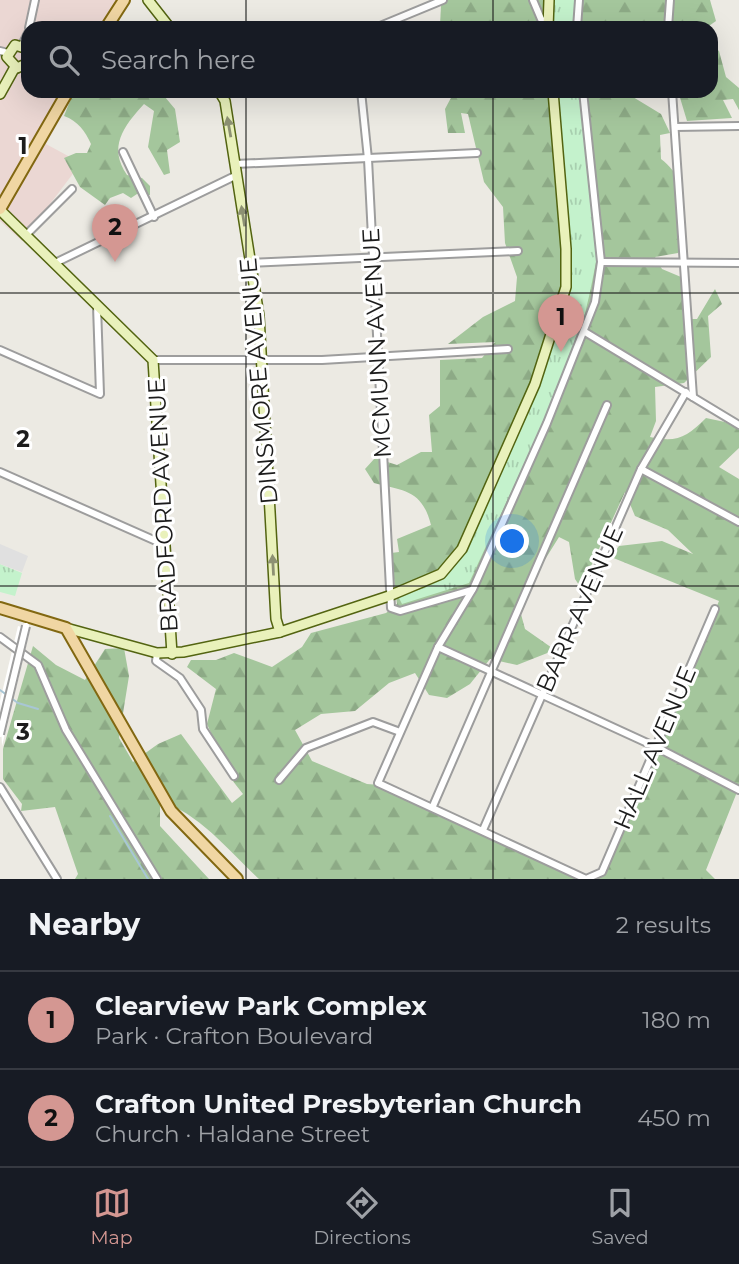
<!DOCTYPE html>
<html lang="en">
<head>
<meta charset="utf-8">
<style>
	body { margin:0; font-family:Montserrat,sans-serif; background:#20242c; color:#f1f3f6 }
	.you { position:absolute; left:513px; top:542px; width:24px; height:24px; margin:-18px; border:5px solid #fff; border-radius:50%; background:#1a73e8; box-shadow:0 0 0 10px #1a73e833 }
	.badge { display:grid; place-items:center; width:46px; height:46px; border-radius:50%; background:#d49792; color:#111; font-size:23px; font-weight:700 }
	.pin { position:absolute; translate:-50% -58px; filter:drop-shadow(0 2px 4px #0008) }
	.pin::after { content:''; position:absolute; top:37px; width:24px; height:21px; background:inherit; clip-path:polygon(0 0,100% 0,50% 100%) }
	.list { margin:0; padding:0; list-style:none }
	h2 { display:flex; justify-content:space-between; align-items:center; height:91px; margin:0; padding:0 28px; font-size:30px }
	h2 small { font-size:23px; font-weight:400; color:#9ea1a6 }
	.list li { display:grid; grid-template-columns:46px 1fr auto; gap:21px; align-items:center; box-sizing:border-box; height:98px; padding:0 28px; border-top:2px solid #363941 }
	.list b { display:block; font-size:26px; white-space:nowrap }
	.list p { margin:0; font-size:23px; white-space:nowrap; color:#9ea1a6 }
	.list em { font-size:23px; font-style:normal; color:#9ea1a6 }
	.icon { flex:none; width:38px; height:38px; fill:none; stroke:currentColor; stroke-width:2; stroke-linecap:round; stroke-linejoin:round }
	.map { position:relative; flex:none; width:739px; height:879px; overflow:hidden }
	.search { position:absolute; background:#171b24; box-shadow:0 7px 28px #0002; left:21px; right:21px; top:21px; height:77px; display:flex; align-items:center; gap:18px; box-sizing:border-box; padding:0 24px; border-radius:21px; color:#9ea1a6; font-size:26px }
	.sheet { height:287px; background:#171b24 }
	nav { display:flex; justify-content:space-around; align-items:center; box-sizing:border-box; height:98px; border-top:2px solid #363941; background:#171b24; font-size:19px; color:#9ea1a6 }
	nav a { display:grid; justify-items:center; gap:4px }
	nav .on { color:#d49792 }
	.map>svg:first-child { display:block }
	.commercial { fill:#ebd7d3 }
	.forest { fill:url(#forest-firs); fill-rule:evenodd }
	.park { fill:url(#park-tufts) }
	.parking { fill:#e0e0e0 }
	.pier { fill:#fff }
	.lines { fill:none; stroke-linecap:round; stroke-linejoin:round }
	.stream { stroke:#a8c6d5; stroke-width:2 }
	.street-casing { stroke:#9d9d9d; stroke-width:10 }
	.secondary-casing { stroke:#536411; stroke-width:12 }
	.primary-casing { stroke:#826811; stroke-width:14 }
	.street { stroke:#fff; stroke-width:6 }
	.secondary { stroke:#e9f1bb; stroke-width:9 }
	.primary { stroke:#f0d6a3; stroke-width:10 }
	.street-bridge-casing { stroke:#9d9d9d; stroke-width:10; stroke-linecap:butt }
	.street-bridge { stroke:#fff; stroke-width:6 }
	.oneway { fill:#8d9173 }
	.grid { fill:none; stroke:#1c1c1c; stroke-width:2; stroke-opacity:0.55 }
	.labels { text-anchor:middle; stroke-width:6; stroke-linejoin:round; paint-order:stroke }
	.street-label { font-size:24px; fill:#1c1c1c; stroke:#fff }
	.grid-label { font-size:23px; text-anchor:middle; font-weight:bold; fill:#1c1c1c; stroke:#fff; stroke-width:6; stroke-linejoin:round; paint-order:stroke }
</style>
</head>
<body>
<div class="map">
<svg width="739" height="879" viewBox="0 0 739 879">
	<defs>
		<pattern id="forest-firs" width="22" height="20" patternUnits="userSpaceOnUse" patternTransform="scale(1.75)"><rect width="22" height="20" fill="#a4c69c"/><path d="M5 1l3.5 6h-7zM16 11l3.5 6h-7z" fill="#8daa86"/></pattern>
		<pattern id="park-tufts" width="24" height="20" patternUnits="userSpaceOnUse" patternTransform="scale(1.75)"><rect width="24" height="20" fill="#c4f2cc"/><path d="M3 7l-1-3M5 7V3M7 7l1-3M15 17l-1-3M17 17v-4M19 17l1-3" fill="none" stroke="#a8cfaf"/></pattern>
	</defs>
	<rect width="100%" height="100%" fill="#eceae3"/>
	<!-- commercial -->
	<polygon class="commercial" points="0,0 130,0 114,28 28,28 28,91 76,91 46,144 81,163 22,241 0,221"/>
	<!-- forest -->
	<g class="forest">
		<polygon points="447,0 710,0 716,21 706,28 467,28 440,25 441,6"/>
		<polygon points="711,45 719,51 726,77 739,88 739,110 733,99 723,100 732,118 687,121 678,91 711,91"/>
		<path d="M74,91h86l15,18 5,33 -13,8 3,23 -6,2 -16,-28 6,-36 -10,-7c-21,23 -36,43 -17,71l15,3 8,8v9l-13,-1 -6,4 -8,-5 -13,5 -5,7 -25,-18 -16,-29 12,-5h11l4,-9c-6,-13 -13,-23 -27,-28z"/>
		<path d="M447,91h182l4,6 28,17 9,19 -10,2 1,24c32,24 23,60 17,94l-23,4 7,12 19,8 2,42h14l18,-30 7,15 -14,12 3,41 -27,26 -29,4 1,34 -6,16c27,6 37,0 56,-19l19,4 14,8v18l-20,19 20,12v308l-33,83 9,9h-456c-29,-27 -60,-66 -99,-78v25l49,53h-134l3,-5 -23,-67 -34,4 1,-7 -19,-25v-30l30,-103 23,19 29,15 20,-31 19,-1 5,28 -10,62 14,24 25,-18 23,-10 51,69 11,-9 -11,-14 -25,-56 9,-35 -29,-22 4,-7h25l18,-7 38,14 30,-20 9,-14 75,-20 11,-9 -6,-51 8,-1 -2,-13 34,-14c-9,-35 -26,-34 -57,-42l-9,-14 10,-11 22,7 24,-13h11l-3,-37 11,-9v-46l42,-2 13,-16 -47,2 35,-27 32,-16 2,-24 -12,-34 -2,-36 -19,-25 -16,-68 -7,-1 4,20h-17l-3,-24 8,-15zM625,492l10,24 33,14 25,24 -31,-13 -43,5 -8,11 108,44 -116,266 -13,10 -210,-92 -13,-1 -55,-23 -17,-31 26,-16 34,-3 34,-28 26,-10 14,22 18,3 23,-14 20,-25 27,6 38,-15 -30,-21 -7,-26 41,-66 10,5 6,37 6,9z"/>
	</g>
	<!-- park -->
	<g class="park">
		<polygon points="553,0 576,0 574,28 552,28"/>
		<polygon points="558,91 581,91 597,257 590,292 580,335 554,399 469,583 402,604 398,596 425,588 455,566 465,553 494,486 567,282"/>
		<polygon points="0,564 22,573 15,596 0,592"/>
	</g>
	<!-- parking -->
	<polygon class="parking" points="0,544 28,556 22,572 0,564"/>
	<!-- pier -->
	<polygon class="pier" points="18,626 30,630 2,746 0,701"/>
	<g class="lines">
		<!-- stream -->
		<g class="stream">
			<polyline points="0,690 18,703 38,709"/>
			<polyline points="110,816 148,879"/>
		</g>
		<defs>
			<g id="street">
				<polyline points="533,0 541,19 548,25"/>
				<polyline points="29,28 35,0"/>
				<polyline points="375,28 443,0"/>
				<polyline points="577,28 579,0"/>
				<polyline points="668,28 670,0"/>
				<polyline points="22,45 28,33"/>
				<polyline points="0,51 8,53"/>
				<polyline points="361,91 368,159 391,608 400,611 472,590"/>
				<polyline points="583,91 601,262 595,302 547,423 473,589 438,647 378,783 586,879 602,872 715,609"/>
				<polyline points="672,91 693,397"/>
				<polyline points="675,127 739,126"/>
				<polyline points="123,152 154,217"/>
				<polyline points="235,164 477,153"/>
				<polyline points="26,235 72,189"/>
				<polyline points="601,262 739,263"/>
				<polyline points="55,263 237,175"/>
				<polyline points="251,263 518,251"/>
				<polyline points="585,332 739,425"/>
				<polyline points="0,350 100,394 97,306"/>
				<polyline points="153,360 322,360 508,349"/>
				<polyline points="641,469 739,522"/>
				<polyline points="0,472 165,545"/>
				<polyline points="0,637 38,665 66,730 157,879"/>
				<polyline points="438,647 656,747 739,790"/>
				<polyline points="157,653 156,661 180,678 201,710 203,729 234,776"/>
				<polyline points="279,780 306,748 373,722 400,732"/>
				<polyline points="0,787 57,879"/>
				<polyline points="433,806 607,405"/>
				<polyline points="483,830 641,469 686,392"/>
			</g>
			<g id="secondary">
				<polyline points="148,0 170,28"/>
				<polyline points="548,28 549,0"/>
				<polyline points="28,49 15,45 7,57 17,68 28,63"/>
				<polyline points="219,91 225,101 259,316 276,619 280,632"/>
				<polyline points="0,94 15,67"/>
				<polyline points="0,210 153,360 172,654"/>
				<polyline points="66,628 157,653 183,652 280,632 389,596 441,574 462,549 535,384 566,287 566,249 553,91"/>
			</g>
			<g id="primary">
				<polyline points="106,28 124,0"/>
				<polyline points="0,209 68,91"/>
				<polyline points="0,608 66,628 171,811 237,879"/>
			</g>
		</defs>
		<!-- street casing -->
		<use href="#street" class="street-casing"/>
		<!-- secondary casing -->
		<use href="#secondary" class="secondary-casing"/>
		<!-- primary casing -->
		<use href="#primary" class="primary-casing"/>
		<!-- street -->
		<use href="#street" class="street"/>
		<!-- secondary -->
		<use href="#secondary" class="secondary"/>
		<!-- primary -->
		<use href="#primary" class="primary"/>
		<defs>
			<polyline id="street-bridge" points="0,734 26,626"/>
		</defs>
		<!-- street-bridge casing -->
		<use href="#street-bridge" class="street-bridge-casing"/>
		<!-- street-bridge -->
		<use href="#street-bridge" class="street-bridge"/>
	</g>
	<!-- one-way arrows -->
	<defs><path id="oneway-solid" d="M-6-.8H1V-3.2L6.5 0L1 3.2V.8H-6Z" transform="scale(1.75)"/></defs>
	<g class="oneway">
		<use href="#oneway-solid" transform="translate(229 127) rotate(-100)"/>
		<use href="#oneway-solid" transform="translate(243 216) rotate(-99)"/>
		<use href="#oneway-solid" transform="translate(273 565) rotate(-93)"/>
	</g>
	<!-- grid -->
	<path class="grid" d="M246,0v28M493,0v28M246,91v788M493,91v788M0,293h739M0,586h739"/>
	<g class="labels">
		<!-- street labels -->
		<g class="street-label">
			<text transform="translate(377 343) rotate(-93)" y="8">MCMUNN AVENUE</text>
			<text transform="translate(259 381) rotate(-95)" y="8">DINSMORE AVENUE</text>
			<text transform="translate(163 505) rotate(-93)" y="8">BRADFORD AVENUE</text>
			<text transform="translate(580 609) rotate(-66)" y="8">BARR AVENUE</text>
			<text transform="translate(655 748) rotate(-67)" y="8">HALL AVENUE</text>
		</g>
	</g>
	<g class="grid-label">
		<text x="23" y="154">1</text>
		<text x="23" y="447">2</text>
		<text x="23" y="740">3</text>
	</g>
</svg>
<div class="you"></div>
<div class="pin badge" style="left:561px;top:352px">1</div>
<div class="pin badge" style="left:115px;top:262px">2</div>
<div class="search"><svg class="icon" aria-label="search" viewBox="0 0 24 24"><circle cx="10" cy="10" r="6"/><path d="M15 15l6 6"/></svg>Search here</div>
</div>
<section class="sheet">
<h2>Nearby<small>2 results</small></h2>
<ul class="list">
<li><span class="badge">1</span><div><b>Clearview Park Complex</b><p>Park · Crafton Boulevard</p></div><em>180 m</em></li>
<li><span class="badge">2</span><div><b>Crafton United Presbyterian Church</b><p>Church · Haldane Street</p></div><em>450 m</em></li>
</ul>
</section>
<nav>
<a class="on"><svg class="icon" aria-label="map" viewBox="0 0 24 24"><path d="M3 6l6-2 6 2 6-2v14l-6 2-6-2-6 2zM9 4v14M15 6v14"/></svg>Map</a>
<a><svg class="icon" aria-label="directions" viewBox="0 0 24 24"><path d="M12 3l9 9-9 9-9-9zM9 14v-3h6M13 9l2 2-2 2"/></svg>Directions</a>
<a><svg class="icon" aria-label="saved" viewBox="0 0 24 24"><path d="M7 4h10v16l-5-4-5 4z"/></svg>Saved</a>
</nav>
</body>
</html>
